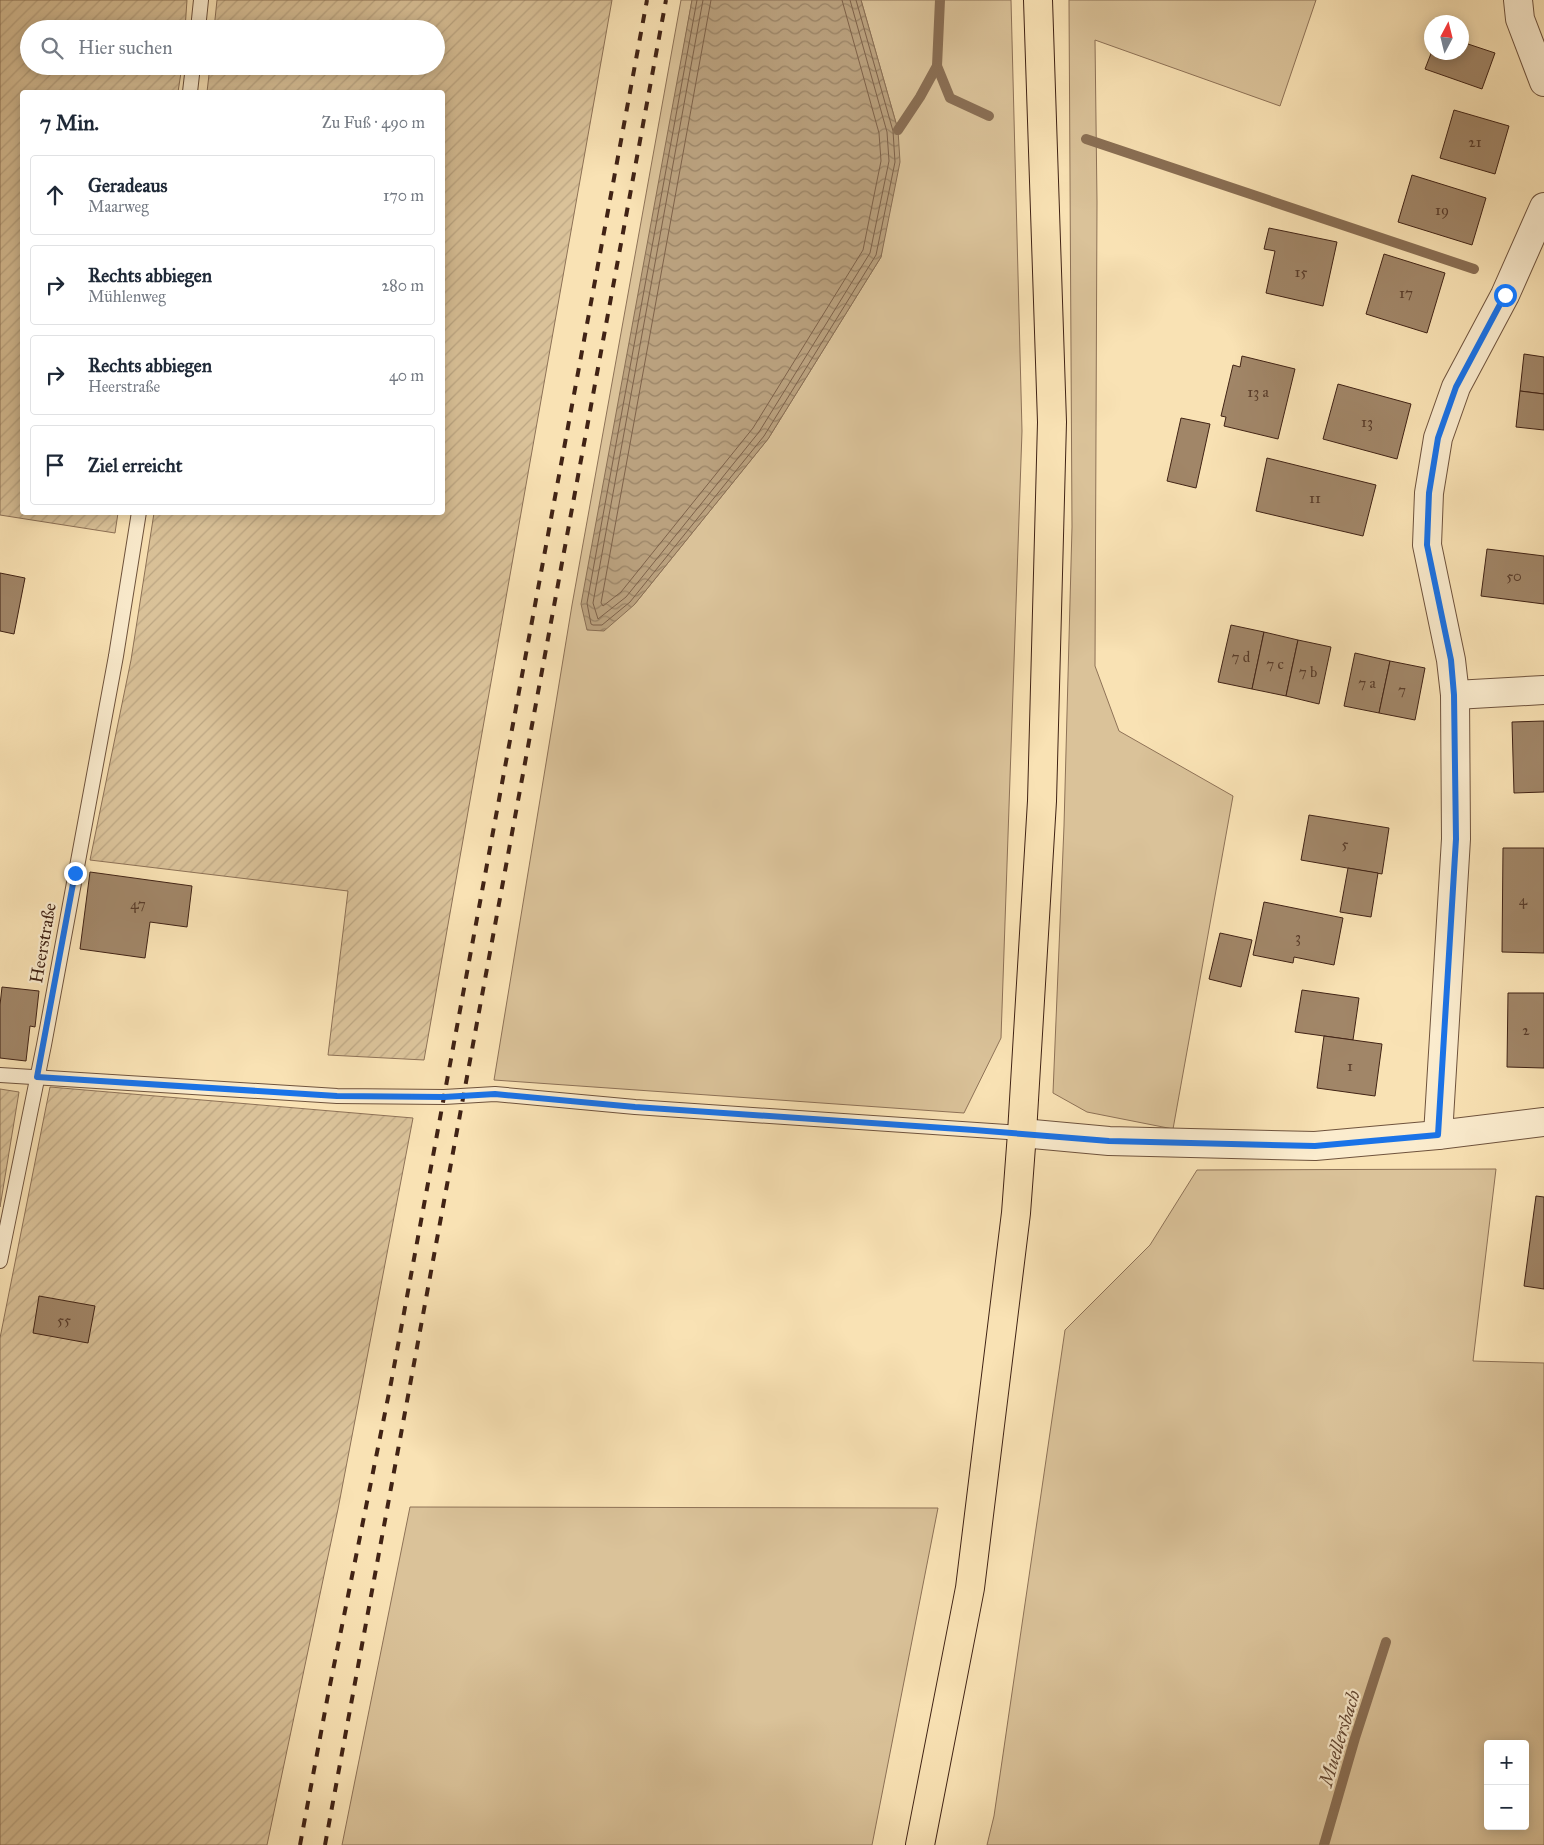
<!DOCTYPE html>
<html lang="de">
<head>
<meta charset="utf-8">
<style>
	body { margin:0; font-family:"IM FELL Great Primer",serif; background:#f2f2f3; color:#1f2937 }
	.controls { position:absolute; right:15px; bottom:15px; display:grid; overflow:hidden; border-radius:5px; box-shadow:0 2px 12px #0003 }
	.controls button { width:45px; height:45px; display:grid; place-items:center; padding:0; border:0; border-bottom:1px solid #e0e1e3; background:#fff; color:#1f2937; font:25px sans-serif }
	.compass { position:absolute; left:1424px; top:15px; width:45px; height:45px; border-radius:50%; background:#fff; box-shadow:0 2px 12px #0003; rotate:7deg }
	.stop { position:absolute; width:15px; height:15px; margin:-11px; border:4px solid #1a73e8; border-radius:50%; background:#fff }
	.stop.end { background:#1a73e8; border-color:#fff; box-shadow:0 1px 5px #0008 }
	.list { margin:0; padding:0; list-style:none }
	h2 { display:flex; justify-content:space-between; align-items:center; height:65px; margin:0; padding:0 20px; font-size:21px }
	h2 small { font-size:16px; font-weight:400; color:#747a83 }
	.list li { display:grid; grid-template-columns:32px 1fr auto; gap:15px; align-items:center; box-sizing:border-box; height:80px; margin:0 10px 10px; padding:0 10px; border:1px solid #e0e1e3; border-radius:5px }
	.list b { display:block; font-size:19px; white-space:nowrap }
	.list p { margin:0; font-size:16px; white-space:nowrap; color:#747a83 }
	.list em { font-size:16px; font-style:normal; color:#747a83 }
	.icon { flex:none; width:28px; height:28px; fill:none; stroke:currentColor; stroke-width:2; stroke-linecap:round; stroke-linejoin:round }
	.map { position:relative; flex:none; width:1544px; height:1845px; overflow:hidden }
	.search { position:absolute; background:#fff; box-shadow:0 2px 12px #0003; left:20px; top:20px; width:425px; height:55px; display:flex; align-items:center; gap:12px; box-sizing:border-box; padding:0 18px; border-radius:28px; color:#747a83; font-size:19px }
	.panel { position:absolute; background:#fff; box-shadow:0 2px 12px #0003; left:20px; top:90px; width:425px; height:425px; border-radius:5px }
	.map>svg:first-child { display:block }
	.grass { fill:#dac299; stroke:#8e7257; fill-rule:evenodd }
	.garden { fill:url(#garden-furrows); stroke:#8e7257 }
	.water { fill:url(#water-waves); stroke:#8a6f54 }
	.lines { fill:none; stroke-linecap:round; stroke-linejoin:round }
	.shore { stroke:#7e624a; stroke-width:1 }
	.stream { stroke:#8a6f54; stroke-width:10 }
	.building { fill:#a18668; stroke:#412315 }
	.lane-casing { stroke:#6f533d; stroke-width:16 }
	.street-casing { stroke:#6f533d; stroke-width:30 }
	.primary-casing { stroke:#412315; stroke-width:30 }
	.lane { stroke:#fbecce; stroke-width:14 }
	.street { stroke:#fbecce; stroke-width:28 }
	.primary { stroke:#f9e2b4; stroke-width:28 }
	.rail { stroke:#412315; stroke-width:4; stroke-dasharray:9 9; stroke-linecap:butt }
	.route { stroke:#1a73e8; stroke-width:6 }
	.labels { text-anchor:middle; stroke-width:4.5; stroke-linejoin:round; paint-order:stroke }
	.number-label { font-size:15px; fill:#593c2a }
	.street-label { font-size:18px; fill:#412315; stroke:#fbecce }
	.water-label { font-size:19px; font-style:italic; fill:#654934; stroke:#fbecce }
</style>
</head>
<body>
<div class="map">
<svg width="1544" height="1845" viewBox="0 0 1544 1845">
	<defs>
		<pattern id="garden-furrows" width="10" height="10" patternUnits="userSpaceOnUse" patternTransform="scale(1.25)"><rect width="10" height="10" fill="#dac299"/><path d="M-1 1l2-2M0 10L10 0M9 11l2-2" fill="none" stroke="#bca683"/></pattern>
		<pattern id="water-waves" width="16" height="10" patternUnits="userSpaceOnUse" patternTransform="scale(1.25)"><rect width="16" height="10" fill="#baa17e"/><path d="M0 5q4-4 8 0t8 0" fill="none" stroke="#998366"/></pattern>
	</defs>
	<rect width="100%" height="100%" fill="#f9e2b4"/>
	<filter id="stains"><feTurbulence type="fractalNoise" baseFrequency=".004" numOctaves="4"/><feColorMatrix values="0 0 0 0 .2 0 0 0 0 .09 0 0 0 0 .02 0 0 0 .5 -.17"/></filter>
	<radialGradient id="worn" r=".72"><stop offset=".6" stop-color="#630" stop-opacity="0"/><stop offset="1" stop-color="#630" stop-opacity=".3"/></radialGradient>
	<!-- grass -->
	<g class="grass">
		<polygon points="681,0 692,0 677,86 634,605 768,439 881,257 898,130 861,0 1011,0 1022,431 1001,1038 964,1113 494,1080 572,605"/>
		<polygon points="1069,0 1316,0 1280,106 1095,40 1097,202 1095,666 1119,731 1233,796 1173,1129 1087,1112 1053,1093 1064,826 1072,527"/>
		<path d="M1496,1169l-23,192 71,2v482h-557l7,-29 71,-486 85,-85 47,-75zM1488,1744h37v82h-37z"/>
		<polygon points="410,1507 938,1508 872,1845 342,1845"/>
	</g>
	<!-- garden -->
	<g class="garden">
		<polygon points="0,0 187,0 185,29 29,29 29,66 182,66 178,92 22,92 22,512 118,513 115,533 0,515"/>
		<polygon points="217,0 612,0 424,1060 328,1055 348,891 90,860 131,660 154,513 442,512 442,92 207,92 210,66 436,66 436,29 214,29"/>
		<polygon points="50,1087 413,1118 338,1509 267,1845 0,1845 0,1338"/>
		<polygon points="0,1089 19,1092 0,1207"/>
	</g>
	<!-- water -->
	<polygon class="water" points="692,0 861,0 898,130 900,162 881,257 768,439 634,605 604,631 587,630 581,604"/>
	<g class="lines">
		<!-- shore -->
		<g class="shore">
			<polyline points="697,0 587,603 591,624 593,625 602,625 630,602 764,436 876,255 895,162 893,131 856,0"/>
			<polyline points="703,0 593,603 598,619 626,597 759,432 870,253 889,161 887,132 850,0"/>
			<polyline points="711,0 601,603 603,606 621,592 753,428 863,250 881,161 879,133 842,0"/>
		</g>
		<!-- stream -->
		<g class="stream">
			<polyline points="937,66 950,98 989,116"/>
			<polyline points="898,130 920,97 937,66 940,0"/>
			<polyline points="1086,139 1474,269"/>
			<polyline points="1324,1845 1355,1738 1386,1642"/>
		</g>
	</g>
	<!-- building -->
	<g class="building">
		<polygon points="1462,42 1495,53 1482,89 1425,69 1432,51 1432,52 1462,52"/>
		<polygon points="1454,110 1509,126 1495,174 1440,158"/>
		<polygon points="1412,175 1486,198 1472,245 1398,222"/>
		<polygon points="1269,228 1337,242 1323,306 1266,293 1275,251 1264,249"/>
		<polygon points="1384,254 1445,273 1427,333 1366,314"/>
		<polygon points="1524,354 1544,357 1544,394 1520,391"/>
		<polygon points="1242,356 1295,369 1278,439 1224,426 1226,417 1221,416 1233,365 1240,367"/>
		<polygon points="1338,384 1411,404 1397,459 1323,439"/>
		<polygon points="1520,391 1544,394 1544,430 1516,427"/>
		<polygon points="1181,418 1210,424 1196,488 1167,481"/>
		<polygon points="1267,458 1376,485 1363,536 1256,511"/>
		<polygon points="1487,549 1544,556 1544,604 1481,596"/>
		<polygon points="0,573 25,578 14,634 0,631"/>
		<polygon points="1231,625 1264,632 1252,689 1218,682"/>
		<polygon points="1264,632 1298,640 1286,696 1252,689"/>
		<polygon points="1298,640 1331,647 1319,704 1286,696"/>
		<polygon points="1355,653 1390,661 1379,713 1344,706"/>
		<polygon points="1390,661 1425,668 1415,720 1379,713"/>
		<polygon points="1544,721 1544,792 1514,793 1512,722"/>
		<polygon points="1309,815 1389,828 1382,874 1301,860"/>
		<polygon points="1503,848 1544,848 1544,953 1502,952"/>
		<polygon points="1348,868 1378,873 1371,917 1340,912"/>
		<polygon points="90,872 192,886 187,927 150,922 145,958 80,949"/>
		<polygon points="1264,902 1343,918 1334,965 1294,957 1293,963 1253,955"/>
		<polygon points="1220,933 1252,940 1241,987 1209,979"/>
		<polygon points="2,987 39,991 35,1027 30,1026 26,1061 0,1058 0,1005"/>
		<polygon points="1302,990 1359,998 1353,1040 1295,1032"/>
		<polygon points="1508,993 1544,993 1544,1068 1507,1067"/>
		<polygon points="1324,1036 1382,1044 1375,1096 1317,1088"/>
		<polygon points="1536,1196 1544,1197 1544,1289 1524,1286"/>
		<polygon points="39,1296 95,1306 88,1343 33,1333"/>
	</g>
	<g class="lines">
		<defs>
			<g id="lane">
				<polyline points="198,29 201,0"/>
				<polyline points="190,92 193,66"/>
				<polyline points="0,1075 337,1096 444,1097 495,1094 635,1107 1022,1133"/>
				<polyline points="0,1261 44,1045 116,656 139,512"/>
			</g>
			<g id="street">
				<polyline points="1518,0 1520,19 1544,82"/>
				<polyline points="1455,695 1544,690"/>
				<polyline points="1022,1133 1109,1141 1315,1146 1438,1135 1544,1122"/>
				<polyline points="1438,1135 1456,839 1455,695 1451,660 1427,545 1429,493 1438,438 1456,387 1505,295 1544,207"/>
			</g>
			<polyline id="primary" points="920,1845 970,1588 1016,1213 1022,1133 1042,801 1052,422 1038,0"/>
		</defs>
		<!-- lane casing -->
		<use href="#lane" class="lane-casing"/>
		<!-- street casing -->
		<use href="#street" class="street-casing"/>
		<!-- primary casing -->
		<use href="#primary" class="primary-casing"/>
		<!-- lane -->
		<use href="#lane" class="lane"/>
		<!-- street -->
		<use href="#street" class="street"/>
		<!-- primary -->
		<use href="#primary" class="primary"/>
		<!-- rail -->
		<g class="rail">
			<polyline points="300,1845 328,1695 391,1383 647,0"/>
			<polyline points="325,1845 666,0"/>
		</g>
	</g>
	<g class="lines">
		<!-- route -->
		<polyline class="route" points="75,873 37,1077 337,1096 444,1097 495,1094 635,1107 974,1130 1109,1141 1315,1146 1438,1135 1456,839 1454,695 1451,660 1427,545 1429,493 1438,438 1456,387 1505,295"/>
	</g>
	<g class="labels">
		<!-- number labels -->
		<g class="number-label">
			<text x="1475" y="147">21</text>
			<text x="1442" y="215">19</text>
			<text x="1301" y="277">15</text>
			<text x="1406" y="298">17</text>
			<text x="1258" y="397">13 a</text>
			<text x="1367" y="427">13</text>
			<text x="1315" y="503">11</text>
			<text x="1514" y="581">50</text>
			<text x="1241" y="662">7 d</text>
			<text x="1275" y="669">7 c</text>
			<text x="1308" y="677">7 b</text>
			<text x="1367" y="688">7 a</text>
			<text x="1402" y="695">7</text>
			<text x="1345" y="849">5</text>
			<text x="1523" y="905">4</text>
			<text x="138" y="909">47</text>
			<text x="1298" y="942">3</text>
			<text x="1526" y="1035">2</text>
			<text x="1350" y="1071">1</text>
			<text x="64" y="1325">55</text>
		</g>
		<!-- street labels -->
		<g class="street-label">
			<text transform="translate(43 943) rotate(-80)" y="6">Heerstraße</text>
		</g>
		<!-- water labels -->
		<g class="water-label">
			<text transform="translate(1339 1738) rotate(-73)" y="7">Muellersbach</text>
		</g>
	</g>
	<rect width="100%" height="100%" filter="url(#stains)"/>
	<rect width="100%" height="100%" fill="url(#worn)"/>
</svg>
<div class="controls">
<button>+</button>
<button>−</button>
</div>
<svg class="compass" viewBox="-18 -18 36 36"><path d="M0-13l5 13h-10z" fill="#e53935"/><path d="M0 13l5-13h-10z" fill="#747a83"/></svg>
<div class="stop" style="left:1505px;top:295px"></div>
<div class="stop end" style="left:75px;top:873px"></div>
<div class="search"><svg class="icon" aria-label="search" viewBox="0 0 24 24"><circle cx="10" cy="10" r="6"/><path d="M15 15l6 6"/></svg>Hier suchen</div>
<section class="panel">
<h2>7 Min.<small>Zu Fuß · 490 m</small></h2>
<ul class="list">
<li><svg class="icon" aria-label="ahead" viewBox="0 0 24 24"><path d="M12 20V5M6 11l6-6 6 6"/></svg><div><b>Geradeaus</b><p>Maarweg</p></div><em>170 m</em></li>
<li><svg class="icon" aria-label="right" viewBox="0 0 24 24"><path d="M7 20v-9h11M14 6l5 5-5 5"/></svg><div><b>Rechts abbiegen</b><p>Mühlenweg</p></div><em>280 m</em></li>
<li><svg class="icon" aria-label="right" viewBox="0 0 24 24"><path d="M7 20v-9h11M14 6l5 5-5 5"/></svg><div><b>Rechts abbiegen</b><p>Heerstraße</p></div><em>40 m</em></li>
<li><svg class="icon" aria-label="arrive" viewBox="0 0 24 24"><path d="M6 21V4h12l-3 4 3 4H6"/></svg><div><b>Ziel erreicht</b></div></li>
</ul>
</section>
</div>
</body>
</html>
